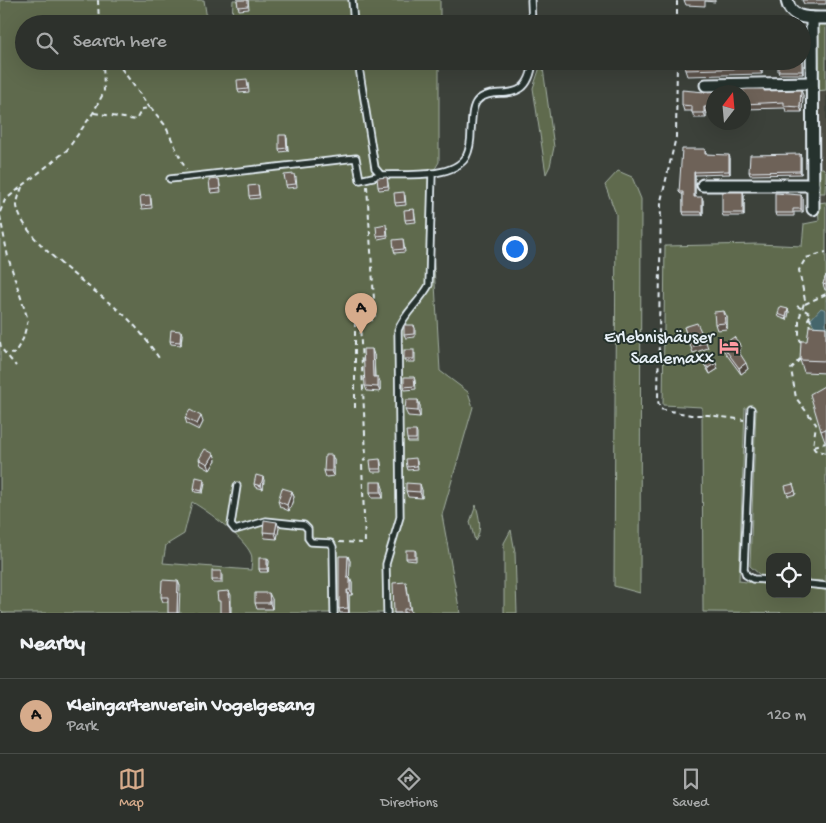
<!DOCTYPE html>
<html lang="en">
<head>
<meta charset="utf-8">
<style>
	body { margin:0; font-family:"Gochi Hand",sans-serif; background:#353934; color:#f1f3f6 }
	.controls { position:absolute; right:15px; bottom:15px; display:grid; overflow:hidden; border-radius:10px; box-shadow:0 5px 20px #0002 }
	.controls button { width:45px; height:45px; display:grid; place-items:center; padding:0; border:0; border-bottom:1px solid #484c48; background:#2d312c; color:#f1f3f6; font:25px sans-serif }
	.compass { position:absolute; left:706px; top:85px; width:45px; height:45px; border-radius:50%; background:#2d312c; box-shadow:0 5px 20px #0002; rotate:16deg }
	.you { position:absolute; left:514px; top:248px; width:18px; height:18px; margin:-12px; border:4px solid #fff; border-radius:50%; background:#1a73e8; box-shadow:0 0 0 8px #1a73e833 }
	.badge { display:grid; place-items:center; width:32px; height:32px; border-radius:50%; background:#d6ab8b; color:#111; font-size:16px; font-weight:700 }
	.pin { position:absolute; translate:-50% -41px; filter:drop-shadow(0 1px 2px #0008) }
	.pin::after { content:''; position:absolute; top:26px; width:18px; height:15px; background:inherit; clip-path:polygon(0 0,100% 0,50% 100%) }
	.list { margin:0; padding:0; list-style:none }
	h2 { display:flex; justify-content:space-between; align-items:center; height:65px; margin:0; padding:0 20px; font-size:21px }
	h2 small { font-size:16px; font-weight:400; color:#a7a9a9 }
	.list li { display:grid; grid-template-columns:32px 1fr auto; gap:15px; align-items:center; box-sizing:border-box; height:75px; padding:0 20px; border-top:1px solid #484c48 }
	.list b { display:block; font-size:19px; white-space:nowrap }
	.list p { margin:0; font-size:16px; white-space:nowrap; color:#a7a9a9 }
	.list em { font-size:16px; font-style:normal; color:#a7a9a9 }
	.icon { flex:none; width:28px; height:28px; fill:none; stroke:currentColor; stroke-width:2; stroke-linecap:round; stroke-linejoin:round }
	.map { position:relative; flex:none; width:826px; height:613px; overflow:hidden }
	.search { position:absolute; background:#2d312c; box-shadow:0 5px 20px #0002; left:15px; right:15px; top:15px; height:55px; display:flex; align-items:center; gap:12px; box-sizing:border-box; padding:0 18px; border-radius:28px; color:#a7a9a9; font-size:19px }
	.sheet { height:140px; background:#2d312c }
	nav { display:flex; justify-content:space-around; align-items:center; box-sizing:border-box; height:70px; border-top:1px solid #484c48; background:#2d312c; font-size:14px; color:#a7a9a9 }
	nav a { display:grid; justify-items:center; gap:2px }
	nav .on { color:#d6ab8b }
	.map>svg:first-child { display:block }
	.built { fill:#4b4b43 }
	.green { fill:#5e6b4d; stroke:#a3aea2; fill-rule:evenodd }
	.water { fill:#45666c; stroke:#869ea4 }
	.lines { fill:none; stroke-linecap:round; stroke-linejoin:round }
	.lane-casing { stroke:#e8f1f8; stroke-width:9 }
	.street-casing { stroke:#e8f1f8; stroke-width:15 }
	.path { stroke:#e8f1f8; stroke-width:2; stroke-dasharray:5 4; stroke-linecap:butt }
	.lane { stroke:#26332d; stroke-width:5.5 }
	.street { stroke:#26332d; stroke-width:11 }
	.wall { fill:#5f544d; stroke:#e8f1f8 }
	.shaded-wall { fill:#4d453e; stroke:#e8f1f8 }
	.building { fill:#6e6259; stroke:#e8f1f8 }
	.labels { text-anchor:middle; stroke-width:4; stroke-linejoin:round; paint-order:stroke }
	.poi-label { font-size:18px; fill:#e8f1f8; stroke:#26332d; text-anchor:end }
</style>
</head>
<body>
<div class="map">
<svg width="826" height="613" viewBox="0 0 826 613">
	<rect width="100%" height="100%" fill="#3c413a"/>
	<filter id="ink" filterUnits="userSpaceOnUse"><feTurbulence type="fractalNoise" baseFrequency=".02" numOctaves="2"/><feDisplacementMap in="SourceGraphic" scale="10" xChannelSelector="R" yChannelSelector="G"/><feConvolveMatrix kernelMatrix="1 2 1 2 8 2 1 2 1" color-interpolation-filters="sRGB"/></filter>
	<g filter="url(#ink)">
		<!-- built -->
		<polygon class="built" points="826,24 826,222 819,221 817,91"/>
		<!-- green -->
		<g class="green">
			<path d="M0,0h204l3,19h25l1,-19h207v24h-416v37h415v101l-10,17 11,192 28,21 5,15 -31,108 18,98h-457l-3,-3zM192,502c16,9 52,36 59,52 2,5 0,11 0,16l-88,-7 3,-18 18,-11z"/>
			<polygon points="817,24 826,24 826,90 817,91"/>
			<polygon points="542,61 554,147 550,166 546,174 533,88"/>
			<polygon points="818,168 823,168 826,172 825,193 818,193"/>
			<polygon points="618,171 632,177 641,199 640,593 614,586 616,214 605,185"/>
			<polygon points="826,202 826,581 807,580 807,557 770,557 770,576 760,575 750,566 756,409 745,408 739,581 770,585 770,594 807,594 807,588 826,590 826,613 703,612 702,407 663,405 665,246 758,244 802,246 804,224 819,221 818,203"/>
			<path d="M476,505c3,12 7,25 -1,36l-5,-19z"/>
			<polygon points="511,530 515,552 517,613 504,613 504,543"/>
		</g>
		<!-- water -->
		<polygon class="water" points="821,308 826,310 826,328 816,328 810,320"/>
		<g class="lines">
			<defs>
				<g id="lane">
					<polyline points="352,0 354,24"/>
					<polyline points="531,0 532,24"/>
					<path d="M358,61l17,107 6,7c22,-1 72,4 85,-18 4,-8 5,-17 5,-26 1,-9 0,-23 6,-30 16,-18 51,9 56,-40"/>
					<polyline points="170,179 356,158 360,180 381,175"/>
					<polyline points="751,409 744,569 746,575 753,579 770,580"/>
					<polyline points="237,486 231,525 235,530 266,521 304,525 308,529 308,538 311,542 331,543 333,547 334,613"/>
					<polyline points="807,584 826,586"/>
					<path d="M387,613l-1,-49 14,-47 -2,-187c6,-17 22,-28 31,-45l3,-112"/>
				</g>
				<g id="street">
					<path d="M787,0c3,20 23,18 39,18"/>
					<polyline points="812,18 813,209"/>
					<polyline points="706,85 811,83"/>
					<polyline points="703,185 813,185"/>
				</g>
			</defs>
			<!-- lane casing -->
			<use href="#lane" class="lane-casing"/>
			<!-- street casing -->
			<use href="#street" class="street-casing"/>
			<!-- path -->
			<g class="path">
				<polyline points="98,0 99,24"/>
				<polyline points="677,24 677,0"/>
				<polyline points="116,61 150,108"/>
				<polyline points="677,61 676,137 661,201 658,401 660,409 691,415 708,415 744,420"/>
				<polyline points="94,113 136,120 142,109 151,108 165,125 186,170"/>
				<path d="M22,187c-2,6 -5,13 -5,19 4,33 75,82 100,103 18,14 31,33 44,52"/>
				<polyline points="0,212 5,200 67,150 93,113 104,92 103,61"/>
				<polyline points="0,216 8,257 28,320 23,339 14,354 5,353"/>
				<polyline points="805,304 826,294"/>
				<polyline points="797,306 811,314 808,319 810,327"/>
				<polyline points="809,317 812,323"/>
				<polyline points="0,342 1,348 16,366"/>
				<polyline points="802,343 799,338 799,319 805,300 799,270 806,258 826,252"/>
				<polyline points="800,359 791,369 796,398 816,424 813,447 815,450 826,453"/>
				<polyline points="355,408 355,322 373,320 375,316 367,186"/>
				<polyline points="814,446 826,443"/>
				<polyline points="339,542 365,543 362,464 366,457 360,321"/>
			</g>
			<!-- lane -->
			<use href="#lane" class="lane"/>
			<!-- street -->
			<use href="#street" class="street"/>
		</g>
		<!-- wall -->
		<g class="wall">
			<polygon points="237,0 248,0 249,9 239,10"/>
			<polygon points="684,0 715,0 715,2 705,1 705,6 686,5"/>
			<polygon points="802,0 826,0 826,4 804,4"/>
			<polygon points="802,53 803,55 803,74 779,74 778,71"/>
			<polygon points="685,61 762,61 762,74 687,76 685,70"/>
			<polygon points="248,82 249,92 239,93 238,90"/>
			<polygon points="764,89 765,91 803,95 802,112 786,112 785,108 744,109 744,92 714,92 714,113 706,113 706,118 694,118 692,111 684,111 682,105 705,92"/>
			<polygon points="287,138 288,151 280,152 279,149"/>
			<polygon points="705,149 706,154 730,158 730,174 695,175 695,197 703,200 703,215 684,215 683,212 683,194 681,194 679,192"/>
			<polygon points="800,154 801,157 801,174 750,175 749,172"/>
			<polygon points="296,177 297,187 287,188 286,185"/>
			<polygon points="387,177 389,189 379,190 378,187"/>
			<polygon points="219,179 221,192 211,193 210,190"/>
			<polygon points="258,185 260,198 250,199 249,196"/>
			<polygon points="743,192 744,195 744,216 723,216 722,213"/>
			<polygon points="405,195 406,205 396,206 395,203"/>
			<polygon points="151,198 152,208 142,209 141,206"/>
			<polygon points="803,198 803,212 794,212 794,216 776,216 775,213"/>
			<polygon points="414,209 416,222 406,223 405,220"/>
			<polygon points="387,227 388,237 378,239 377,236"/>
			<polygon points="403,239 405,252 395,253 394,250"/>
			<polygon points="826,275 826,290 825,290 823,284"/>
			<polygon points="788,309 789,312 787,320 779,317 778,314"/>
			<polygon points="727,317 727,329 717,330 715,324"/>
			<polygon points="414,325 415,328 415,337 406,338 404,335"/>
			<polygon points="684,327 706,342 708,348 693,353"/>
			<polygon points="826,327 826,373 804,372 800,360 807,341"/>
			<polygon points="182,334 181,345 171,344 170,341"/>
			<polygon points="722,345 741,349 738,351 748,369 741,374 724,351"/>
			<polygon points="415,353 415,362 405,362 404,359"/>
			<polygon points="374,355 375,377 378,377 380,382 380,392 367,391 365,386"/>
			<polygon points="701,358 718,369 710,374 704,364"/>
			<polygon points="414,377 415,380 416,389 405,390 404,387"/>
			<polygon points="826,385 826,442 825,442 821,431"/>
			<polygon points="418,400 420,406 420,417 408,416 405,410"/>
			<polygon points="185,418 203,422 199,430 187,424"/>
			<polygon points="416,431 417,434 417,442 408,442 407,439"/>
			<polygon points="214,454 216,460 210,470 201,465 199,459"/>
			<polygon points="380,459 381,462 382,472 372,472 371,469"/>
			<polygon points="334,460 334,476 326,477 324,471"/>
			<polygon points="417,461 418,469 408,470 407,467"/>
			<polygon points="204,479 205,482 203,493 195,492 194,489"/>
			<polygon points="264,480 263,489 255,487 254,484"/>
			<polygon points="793,484 796,494 788,496 787,493"/>
			<polygon points="383,488 383,498 372,498 370,492"/>
			<polygon points="422,490 422,498 408,497 406,491"/>
			<polygon points="292,491 294,497 289,511 280,507 278,501"/>
			<polygon points="279,528 277,539 265,538 263,532"/>
			<polygon points="415,550 416,552 416,561 407,560 406,558"/>
			<polygon points="348,556 350,561 349,578 350,578 352,583 352,595 349,595 349,613 340,613 339,609"/>
			<polygon points="267,558 269,561 268,572 260,572 259,569"/>
			<polygon points="221,571 222,574 222,583 213,583 212,580"/>
			<polygon points="178,581 180,586 168,602 163,602 161,597"/>
			<polygon points="407,586 411,613 394,613"/>
			<polygon points="272,599 272,609 257,609 255,603"/>
		</g>
		<!-- shaded-wall -->
		<g class="shaded-wall">
			<polygon points="802,53 803,55 803,74 802,71"/>
			<polygon points="759,61 762,61 762,74 759,68"/>
			<polygon points="801,90 803,95 802,112 800,107"/>
			<polygon points="704,107 706,113 706,118 704,113"/>
			<polygon points="286,135 287,138 288,151 287,148"/>
			<polygon points="800,154 801,157 801,174 800,171"/>
			<polygon points="729,155 730,158 730,174 729,171"/>
			<polygon points="694,172 695,175 695,200 694,197"/>
			<polygon points="743,192 744,195 744,216 743,213"/>
			<polygon points="801,195 803,198 803,212 801,209"/>
			<polygon points="702,197 703,200 703,215 702,212"/>
			<polygon points="788,309 789,312 787,320 786,317"/>
			<polygon points="724,311 727,317 727,329 725,323"/>
			<polygon points="181,331 182,334 181,345 180,342"/>
			<polygon points="739,343 741,349 737,352 735,346"/>
			<polygon points="372,349 374,355 375,382 373,377"/>
			<polygon points="716,363 718,369 710,374 708,368"/>
			<polygon points="746,363 748,369 741,374 739,368"/>
			<polygon points="378,377 380,382 380,392 378,387"/>
			<polygon points="418,400 420,406 420,417 418,411"/>
			<polygon points="201,416 203,422 199,430 197,424"/>
			<polygon points="214,454 216,460 210,470 208,464"/>
			<polygon points="332,455 334,460 334,476 332,471"/>
			<polygon points="263,477 264,480 263,489 261,486"/>
			<polygon points="204,479 205,482 203,493 202,491"/>
			<polygon points="381,482 383,488 383,498 381,492"/>
			<polygon points="420,484 422,490 422,498 420,492"/>
			<polygon points="292,491 294,497 289,511 287,505"/>
			<polygon points="277,522 279,528 277,539 275,533"/>
			<polygon points="348,556 350,561 349,583 347,578"/>
			<polygon points="267,558 269,561 268,572 267,569"/>
			<polygon points="350,578 352,583 352,595 350,590"/>
			<polygon points="178,581 180,586 179,613 177,613"/>
			<polygon points="347,590 349,595 349,613 348,608"/>
			<polygon points="229,591 231,595 231,613 230,613"/>
			<polygon points="269,593 272,599 272,609 270,603"/>
		</g>
		<!-- building -->
		<g class="building">
			<polygon points="237,0 248,0 248,6 238,7"/>
			<polygon points="685,61 759,61 759,68 685,70"/>
			<rect x="778" y="61" width="24" height="10"/>
			<polygon points="247,79 248,89 238,90 237,80"/>
			<polygon points="748,89 764,89 764,91 801,90 800,107 784,106 784,102 744,104 744,92 714,92 714,107 704,107 704,113 692,113 692,106 682,105 682,90 705,92"/>
			<polygon points="279,135 286,135 287,148 279,149"/>
			<polygon points="682,149 705,149 705,154 729,155 729,171 694,172 694,197 702,197 702,212 683,212 683,192 679,192"/>
			<polygon points="800,154 800,171 749,172 750,155"/>
			<polygon points="294,174 296,184 286,185 284,175"/>
			<polygon points="387,177 388,186 378,187 377,178"/>
			<polygon points="219,179 220,189 210,190 209,180"/>
			<polygon points="258,185 259,195 249,196 248,186"/>
			<polygon points="404,192 405,202 395,203 394,193"/>
			<rect x="722" y="192" width="21" height="21"/>
			<polygon points="775,193 801,195 801,209 793,209 793,213 775,213"/>
			<polygon points="150,195 151,205 141,206 140,196"/>
			<polygon points="414,209 415,219 405,220 404,210"/>
			<polygon points="386,224 387,235 377,236 376,226"/>
			<polygon points="403,239 404,249 394,250 393,240"/>
			<polygon points="826,275 826,285 823,284"/>
			<polygon points="780,307 788,309 786,317 778,314"/>
			<polygon points="724,311 725,323 715,324 714,312"/>
			<polygon points="697,323 706,342 691,347 684,327"/>
			<polygon points="404,325 414,325 414,334 404,335"/>
			<polygon points="809,326 826,327 826,361 800,360 801,341 807,341"/>
			<polygon points="171,330 181,331 180,342 170,341"/>
			<polygon points="734,337 739,343 735,346 746,363 739,368 722,345"/>
			<polygon points="363,349 372,349 373,377 378,377 378,387 365,386"/>
			<rect x="404" y="350" width="10" height="9"/>
			<polygon points="710,353 716,363 708,368 701,358"/>
			<polygon points="404,377 414,377 415,386 404,387"/>
			<polygon points="826,385 826,429 821,431 810,394"/>
			<polygon points="406,400 418,400 418,411 405,410"/>
			<polygon points="190,410 201,416 197,424 185,418"/>
			<polygon points="406,431 416,431 416,439 407,439"/>
			<polygon points="205,449 214,454 208,464 199,459"/>
			<polygon points="325,455 332,455 332,471 324,471"/>
			<polygon points="416,458 417,466 407,467 406,459"/>
			<polygon points="380,459 381,469 371,469 370,460"/>
			<polygon points="256,475 263,477 261,486 254,484"/>
			<polygon points="196,477 204,479 202,491 194,489"/>
			<rect x="370" y="482" width="11" height="10"/>
			<polygon points="406,483 420,484 420,492 406,491"/>
			<polygon points="793,484 795,491 787,493 785,486"/>
			<polygon points="282,488 292,491 287,505 278,501"/>
			<polygon points="264,520 277,522 275,533 263,532"/>
			<rect x="406" y="550" width="9" height="8"/>
			<polygon points="339,556 348,556 347,578 350,578 350,590 347,590 348,608 339,609"/>
			<rect x="259" y="558" width="8" height="11"/>
			<rect x="212" y="571" width="9" height="9"/>
			<polygon points="162,580 178,581 177,613 168,613 168,597 161,597"/>
			<polygon points="406,582 410,609 404,609 404,613 394,613 393,583"/>
			<polygon points="229,591 230,613 220,613 220,601 218,601 217,592"/>
			<polygon points="255,593 269,593 270,603 255,603"/>
		</g>
	</g>
	<!-- icons -->
	<defs>
		<symbol id="hotel-bare" viewBox="-9 -9 18 18"><path d="M-6-4.5h1.5V1H6V5H4.5V3h-9V5H-6ZM-4 0a1.8 1.8 0 1 1 3.6 0ZM.5 0V-2.5h3Q6-2.5 6 0Z" fill="#ff9aa2" stroke="#26332d" stroke-width="2.5" paint-order="stroke"/></symbol>
	</defs>
	<g fill-rule="evenodd">
		<use href="#hotel-bare" x="715" y="332" width="28" height="28"/>
	</g>
	<g class="labels">
		<!-- poi labels -->
		<g class="poi-label">
			<text x="714" y="342">Erlebnishäuser<tspan x="714" dy="21">Saalemaxx</tspan></text>
		</g>
	</g>
</svg>
<div class="controls">
<button><svg class="icon" aria-label="locate" viewBox="0 0 24 24"><circle cx="12" cy="12" r="6"/><path d="M12 2v4M12 18v4M2 12h4M18 12h4"/></svg></button>
</div>
<svg class="compass" viewBox="-18 -18 36 36"><path d="M0-13l5 13h-10z" fill="#e53935"/><path d="M0 13l5-13h-10z" fill="#a7a9a9"/></svg>
<div class="you"></div>
<div class="pin badge" style="left:361px;top:334px">A</div>
<div class="search"><svg class="icon" aria-label="search" viewBox="0 0 24 24"><circle cx="10" cy="10" r="6"/><path d="M15 15l6 6"/></svg>Search here</div>
</div>
<section class="sheet">
<h2>Nearby<small></small></h2>
<ul class="list">
<li><span class="badge">A</span><div><b>Kleingartenverein Vogelgesang</b><p>Park</p></div><em>120 m</em></li>
</ul>
</section>
<nav>
<a class="on"><svg class="icon" aria-label="map" viewBox="0 0 24 24"><path d="M3 6l6-2 6 2 6-2v14l-6 2-6-2-6 2zM9 4v14M15 6v14"/></svg>Map</a>
<a><svg class="icon" aria-label="directions" viewBox="0 0 24 24"><path d="M12 3l9 9-9 9-9-9zM9 14v-3h6M13 9l2 2-2 2"/></svg>Directions</a>
<a><svg class="icon" aria-label="saved" viewBox="0 0 24 24"><path d="M7 4h10v16l-5-4-5 4z"/></svg>Saved</a>
</nav>
</body>
</html>
